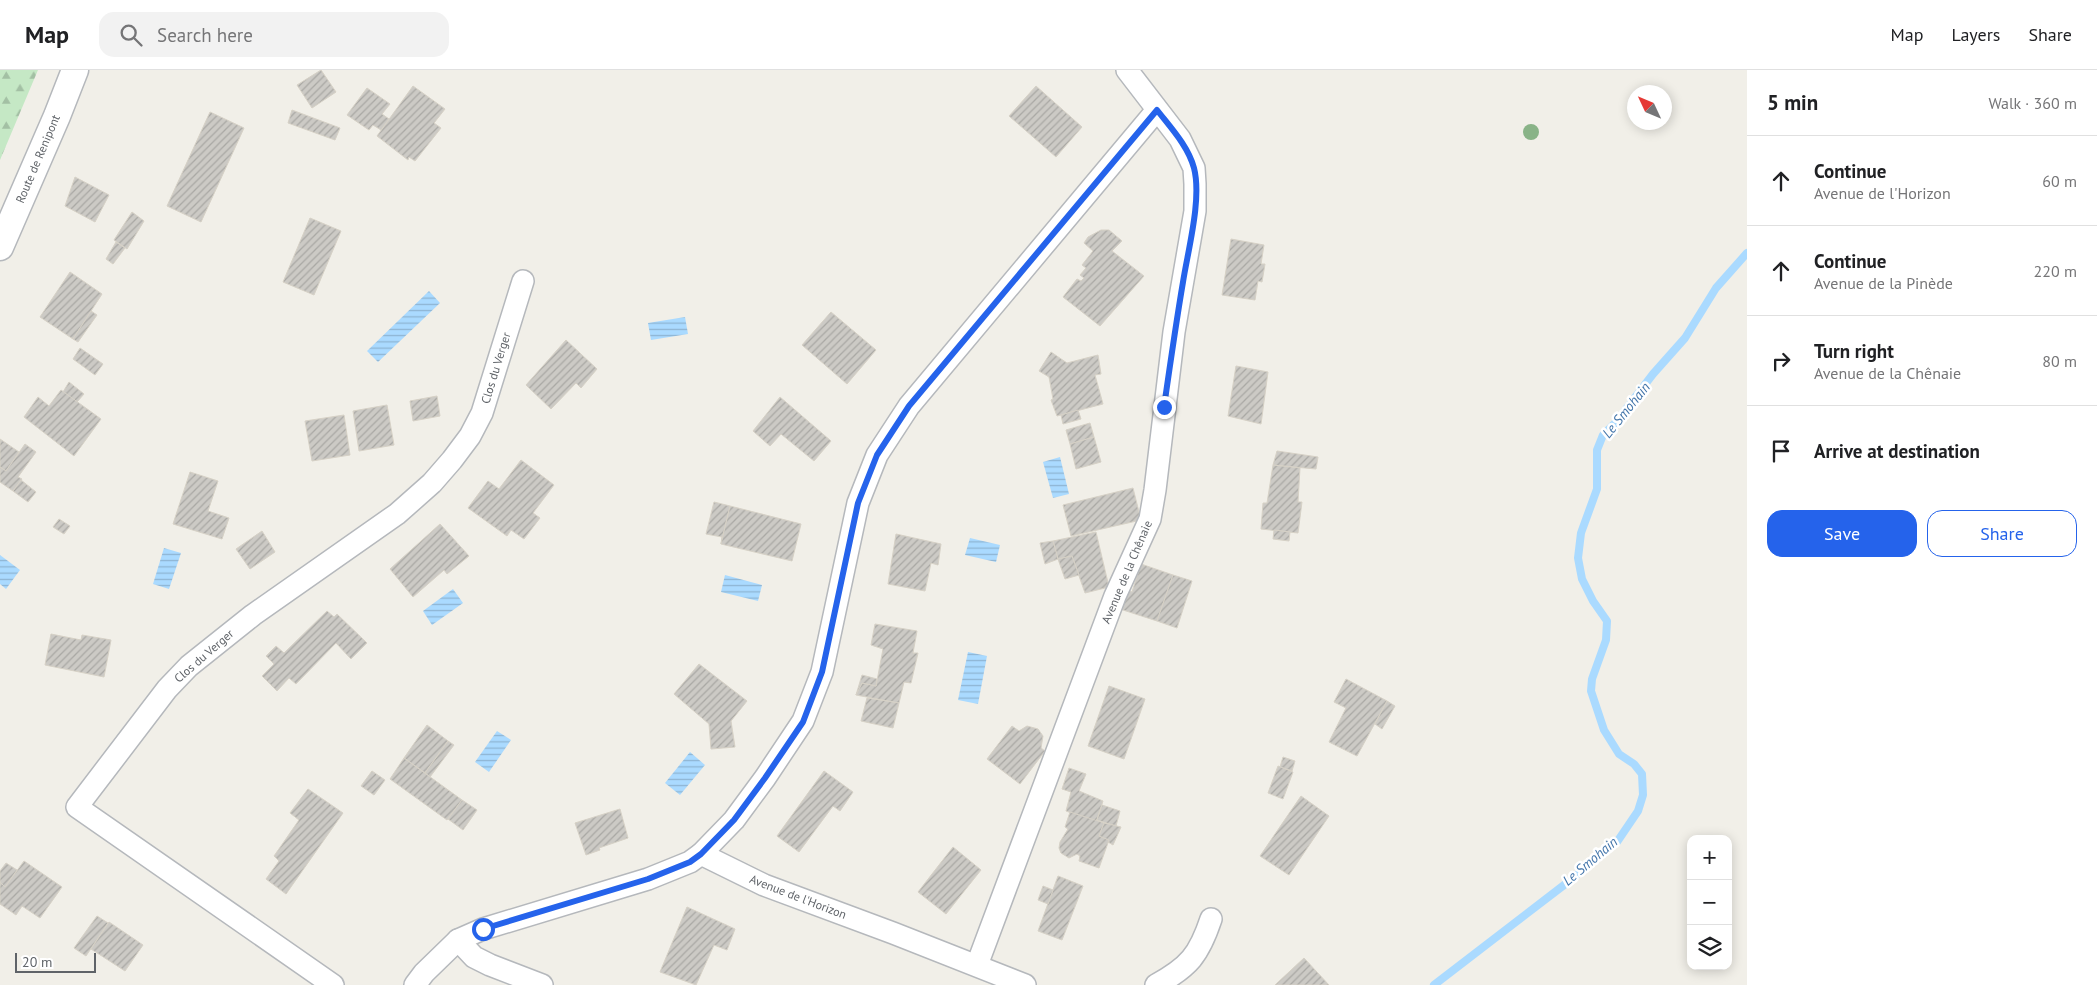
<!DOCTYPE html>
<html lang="en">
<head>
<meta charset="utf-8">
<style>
	body { margin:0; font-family:"PT Sans",sans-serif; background:#f2f2f2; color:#202124 }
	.controls { position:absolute; right:15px; bottom:15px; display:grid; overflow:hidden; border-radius:10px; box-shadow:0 2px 12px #0003 }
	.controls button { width:45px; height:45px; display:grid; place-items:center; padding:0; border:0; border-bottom:1px solid #e0e0e0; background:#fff; color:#202124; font:25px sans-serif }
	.compass { position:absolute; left:1627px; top:15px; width:45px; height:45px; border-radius:50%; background:#fff; box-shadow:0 2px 12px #0003; rotate:314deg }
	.scale { position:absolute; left:15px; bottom:12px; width:81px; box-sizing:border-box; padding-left:5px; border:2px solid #5f6368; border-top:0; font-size:14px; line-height:18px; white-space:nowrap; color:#5f6368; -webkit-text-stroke:4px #fff; paint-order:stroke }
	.stop { position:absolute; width:15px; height:15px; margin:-11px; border:4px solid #2563eb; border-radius:50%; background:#fff }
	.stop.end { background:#2563eb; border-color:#fff; box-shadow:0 1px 5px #0008 }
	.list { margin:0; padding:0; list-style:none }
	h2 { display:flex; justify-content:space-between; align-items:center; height:65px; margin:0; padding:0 20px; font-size:21px }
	h2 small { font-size:16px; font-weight:400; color:#757577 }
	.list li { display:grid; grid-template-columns:32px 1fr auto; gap:15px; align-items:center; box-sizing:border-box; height:90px; padding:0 20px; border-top:1px solid #e0e0e0 }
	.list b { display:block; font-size:19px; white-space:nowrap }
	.list p { margin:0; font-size:16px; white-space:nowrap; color:#757577 }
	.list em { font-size:16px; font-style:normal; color:#757577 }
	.actions { display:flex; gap:10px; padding:15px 20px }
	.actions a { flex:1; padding:11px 0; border:1px solid #2563eb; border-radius:15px; text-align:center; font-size:18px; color:#2563eb }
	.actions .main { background:#2563eb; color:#fff }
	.icon { flex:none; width:28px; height:28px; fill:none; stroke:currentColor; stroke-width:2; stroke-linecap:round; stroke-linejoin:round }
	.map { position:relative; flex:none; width:1747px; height:915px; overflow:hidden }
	header { display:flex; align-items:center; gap:30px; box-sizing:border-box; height:70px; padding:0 25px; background:#fff; border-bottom:1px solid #e0e0e0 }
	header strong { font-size:24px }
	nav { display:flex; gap:28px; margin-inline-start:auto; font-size:18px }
	.search { width:350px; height:45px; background:#f2f2f2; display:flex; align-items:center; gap:12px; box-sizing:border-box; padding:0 18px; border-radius:15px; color:#757577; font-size:19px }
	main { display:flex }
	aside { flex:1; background:#fff }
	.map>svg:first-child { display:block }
	.forest { fill:url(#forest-firs) }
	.water { fill:url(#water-rules) }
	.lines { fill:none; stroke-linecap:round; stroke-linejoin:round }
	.stream { stroke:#aadaff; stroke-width:8 }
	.building { fill:url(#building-hatch); stroke:#d6d1c6 }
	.minor-casing { stroke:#b5b8bc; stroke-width:24 }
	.tertiary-casing { stroke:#b5b8bc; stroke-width:29 }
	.minor { stroke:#fff; stroke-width:21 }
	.tertiary { stroke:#fff; stroke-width:26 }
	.tree { fill:#89b387 }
	.route { stroke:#2563eb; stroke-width:6 }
	.labels { text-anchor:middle; stroke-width:5; stroke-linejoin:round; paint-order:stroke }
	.street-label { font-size:12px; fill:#5f6368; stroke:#fff }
	.water-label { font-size:14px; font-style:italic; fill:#4174aa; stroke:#fff }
</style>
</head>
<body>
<header>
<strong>Map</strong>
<div class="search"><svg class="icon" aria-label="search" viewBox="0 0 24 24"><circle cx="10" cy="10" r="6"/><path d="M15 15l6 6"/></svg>Search here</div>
<nav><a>Map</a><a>Layers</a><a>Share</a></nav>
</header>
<main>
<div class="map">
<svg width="1747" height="915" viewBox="0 0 1747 915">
	<defs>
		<pattern id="forest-firs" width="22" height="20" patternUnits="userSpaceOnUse" patternTransform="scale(1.25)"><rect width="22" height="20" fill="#c5e8c5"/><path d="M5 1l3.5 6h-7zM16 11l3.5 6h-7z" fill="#a3c0a4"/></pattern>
		<pattern id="water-rules" width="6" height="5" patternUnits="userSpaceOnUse" patternTransform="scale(1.25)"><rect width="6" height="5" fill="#aadaff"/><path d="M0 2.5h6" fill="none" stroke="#8eb4d2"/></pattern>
		<pattern id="building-hatch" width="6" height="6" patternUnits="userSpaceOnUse" patternTransform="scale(1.25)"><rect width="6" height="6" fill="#cccac5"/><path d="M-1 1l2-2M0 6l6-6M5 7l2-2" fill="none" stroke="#a9a8a4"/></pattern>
	</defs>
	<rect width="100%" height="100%" fill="#f1efe8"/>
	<!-- forest -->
	<polygon class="forest" points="0,0 38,0 0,90"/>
	<!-- water -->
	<g class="water">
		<polygon points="429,221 440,233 378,292 367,281"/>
		<polygon points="685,247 688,264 651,270 648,253"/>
		<polygon points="1060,387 1069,424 1053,428 1043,392"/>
		<polygon points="970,468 1000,475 996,492 965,485"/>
		<polygon points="164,478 181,483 169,519 153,514"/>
		<polygon points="0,485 20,500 6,519 0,514"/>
		<polygon points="725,505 762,515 758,531 721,522"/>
		<polygon points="453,519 463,533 432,555 423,541"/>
		<polygon points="968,582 987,586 978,634 958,630"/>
		<polygon points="497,661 511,670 489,702 475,692"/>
		<polygon points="690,682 705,695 680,725 665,713"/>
	</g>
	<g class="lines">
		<!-- stream -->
		<polyline class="stream" points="1434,915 1568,812 1617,772 1638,741 1643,725 1642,704 1634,694 1619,684 1604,660 1591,621 1592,609 1606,570 1607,551 1593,531 1582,509 1578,488 1581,463 1597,419 1597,380 1603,365 1617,351 1653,304 1685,268 1716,218 1747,183"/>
	</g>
	<!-- building -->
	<g class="building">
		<polygon points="321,0 336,22 312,38 297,15"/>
		<polygon points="413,16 445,39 434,53 441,58 415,91 409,87 408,90 377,66"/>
		<polygon points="1036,16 1082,57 1056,87 1009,46"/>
		<polygon points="367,18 390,34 382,44 389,49 381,60 373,55 369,60 347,45"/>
		<polygon points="292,40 340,58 335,70 288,53"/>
		<polygon points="210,42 244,58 201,152 167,136"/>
		<polygon points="75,107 109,125 95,152 65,136"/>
		<polygon points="132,142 144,151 127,179 114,170"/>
		<polygon points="310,148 341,161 314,225 283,212"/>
		<polygon points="1101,160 1109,160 1122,171 1112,181 1144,206 1100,256 1063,227 1077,209 1081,211 1084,208 1080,205 1086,198 1082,195 1093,181 1084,173 1088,167"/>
		<polygon points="1231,169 1264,175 1261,194 1265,194 1262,212 1258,211 1255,230 1222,225"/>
		<polygon points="116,172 125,178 113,194 106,189"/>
		<polygon points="70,202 102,224 73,269 40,247"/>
		<polygon points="91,241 97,245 78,272 73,269"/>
		<polygon points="831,242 876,280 847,314 802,275"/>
		<polygon points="566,270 597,299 581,318 576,313 551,339 526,315"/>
		<polygon points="80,278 103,294 95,305 73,289"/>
		<polygon points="1051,282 1067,293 1098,285 1101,304 1095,305 1103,334 1057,346 1051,330 1053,329 1049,307 1039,301"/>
		<polygon points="1236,296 1268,302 1261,354 1228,346"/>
		<polygon points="69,312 84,324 77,332 63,322"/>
		<polygon points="61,320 101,349 74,386 24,347 38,327 49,336"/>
		<polygon points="437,326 440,346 413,351 410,331"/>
		<polygon points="780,327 831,371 814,391 781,364 770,376 753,361"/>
		<polygon points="387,335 394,375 359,381 353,341"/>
		<polygon points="1078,340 1081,349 1063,354 1061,345"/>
		<polygon points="344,345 350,385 312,391 305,351"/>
		<polygon points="1090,353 1094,367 1070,374 1066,360"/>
		<polygon points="1094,367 1101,392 1076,399 1070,374"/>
		<polygon points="0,369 19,382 6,401 0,397"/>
		<polygon points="25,374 36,382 18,407 22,409 13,421 0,412 0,397 6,401"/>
		<polygon points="1277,381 1318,387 1316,399 1273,395"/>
		<polygon points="521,390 554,415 533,443 540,448 524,469 511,460 507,466 468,438 488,411 499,419"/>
		<polygon points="1273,395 1300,398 1298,432 1302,432 1298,463 1261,459 1263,433 1267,433"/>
		<polygon points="190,402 218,411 208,441 229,448 222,469 173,454"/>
		<polygon points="21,410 36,422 28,432 13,421"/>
		<polygon points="1133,418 1141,450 1071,466 1063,435"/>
		<polygon points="714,432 730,436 721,474 722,467 706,464"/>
		<polygon points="730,436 801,454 792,491 721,474"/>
		<polygon points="59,449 70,456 64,464 53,457"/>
		<polygon points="440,454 469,486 447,504 444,500 413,527 390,499"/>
		<polygon points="1274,460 1290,462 1289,471 1273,469"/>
		<polygon points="262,461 275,482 250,499 236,479"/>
		<polygon points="1096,462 1109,517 1085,523 1072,486 1058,489 1053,471"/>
		<polygon points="896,464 941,474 938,495 931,493 925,521 888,514"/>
		<polygon points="1053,471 1058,489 1045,494 1040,473"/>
		<polygon points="1072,486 1079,505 1065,509 1058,489"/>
		<polygon points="1141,494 1173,505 1157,551 1120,539 1127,520 1132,522"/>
		<polygon points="1173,505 1192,511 1177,558 1157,551"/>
		<polygon points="327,541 334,547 337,544 367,573 351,589 336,573 296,614 289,608 277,621 262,606 274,594 266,586 276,576 284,583"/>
		<polygon points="875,554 917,561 913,583 918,583 911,613 904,612 899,633 856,625 862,613 876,616 883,579 871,575"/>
		<polygon points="51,564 81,570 82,565 111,570 104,607 45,595"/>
		<polygon points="699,594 747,631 731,651 735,677 711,679 709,654 674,624"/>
		<polygon points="862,605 877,609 876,616 862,613 856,625"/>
		<polygon points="1346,609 1387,631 1357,686 1329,672 1346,638 1334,632"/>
		<polygon points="1109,616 1145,629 1124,689 1088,676"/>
		<polygon points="867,628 899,633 893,658 861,651"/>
		<polygon points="1387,631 1395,636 1382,659 1375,654"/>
		<polygon points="427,655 448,671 425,703 404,688"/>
		<polygon points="1012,656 1019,661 1027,656 1038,659 1043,666 1041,678 1045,681 1020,714 987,689"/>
		<polygon points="448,671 454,675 430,707 425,703"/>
		<polygon points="1283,687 1295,691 1292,701 1280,697"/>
		<polygon points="404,688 462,730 447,750 390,709"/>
		<polygon points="1278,696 1293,702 1283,729 1268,723"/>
		<polygon points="1069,698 1086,704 1079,721 1103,731 1096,752 1066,741 1071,722 1062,719"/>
		<polygon points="372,701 385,710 374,725 361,716"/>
		<polygon points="824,701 853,722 840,741 833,736 799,782 777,766"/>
		<polygon points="308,719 343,743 286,824 266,809 279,791 274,786 299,750 290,743"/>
		<polygon points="1301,726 1329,746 1289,805 1260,786"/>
		<polygon points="462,730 477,740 463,760 448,749"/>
		<polygon points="1102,735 1120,741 1116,756 1097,750"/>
		<polygon points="620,739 628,768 599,778 600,780 586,785 575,753"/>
		<polygon points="1070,742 1104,753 1099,766 1109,770 1099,798 1079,791 1080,786 1077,784 1069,788 1061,783 1059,778 1060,772 1068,759 1065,757"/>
		<polygon points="1104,753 1121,757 1113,775 1108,772 1109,770 1099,766"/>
		<polygon points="953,777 981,800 946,844 918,822"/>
		<polygon points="24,791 62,817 40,848 22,836 16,845 0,834 0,812 5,817"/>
		<polygon points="6,793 17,800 5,817 0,812 0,801"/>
		<polygon points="1058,806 1083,816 1062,870 1038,861"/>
		<polygon points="1043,816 1053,820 1048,834 1038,830"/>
		<polygon points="687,837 735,859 727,880 714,875 696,915 660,902"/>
		<polygon points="97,846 108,853 86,886 74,878"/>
		<polygon points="109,852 143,875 125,901 91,879"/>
		<polygon points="1304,888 1329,915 1275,915"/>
	</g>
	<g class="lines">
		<defs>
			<g id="minor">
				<polyline points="701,784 764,815 893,863 1025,915"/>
				<polyline points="458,870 474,887 490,895 542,915"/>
				<polyline points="977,895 1115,526 1150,449 1155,420 1174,262 1195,141 1195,114 1194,98 1180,69 1127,0"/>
				<polyline points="333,915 77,737 167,619 189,596 253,545 397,444 432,413 452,390 470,366 482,343 523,211"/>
				<polyline points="415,915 424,903 458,870 483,859 648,809 690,792 701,784 734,750 765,708 803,651 822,602 858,433 877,385 909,336 1157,40"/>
				<path d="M1156,915c33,-18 43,-30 55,-66"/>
			</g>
			<polyline id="tertiary" points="0,177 57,46 75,0"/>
		</defs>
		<!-- minor casing -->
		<use href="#minor" class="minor-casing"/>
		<!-- tertiary casing -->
		<use href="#tertiary" class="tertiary-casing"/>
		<!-- minor -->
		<use href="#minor" class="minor"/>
		<!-- tertiary -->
		<use href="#tertiary" class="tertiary"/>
	</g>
	<!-- trees -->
	<circle class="tree" cx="1531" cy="62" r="8"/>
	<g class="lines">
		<!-- route -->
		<path class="route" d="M483,859l165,-50 42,-17 11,-8 33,-34 31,-42 38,-56 19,-50 36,-169 19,-48 32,-49 248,-296c14,18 31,36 37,58 8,31 -6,82 -11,114 -7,41 -13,83 -19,125"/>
	</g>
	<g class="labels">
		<!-- street labels -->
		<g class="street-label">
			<text transform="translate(38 89) rotate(-67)" y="4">Route de Renipont</text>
			<text transform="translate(496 298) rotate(-73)" y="4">Clos du Verger</text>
			<text transform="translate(1127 502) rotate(-67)" y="4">Avenue de la Chênaie</text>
			<text transform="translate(204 586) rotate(-41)" y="4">Clos du Verger</text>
			<text transform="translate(798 827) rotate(21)" y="4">Avenue de l'Horizon</text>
		</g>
		<!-- water labels -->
		<g class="water-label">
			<text transform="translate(1626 340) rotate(-51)" y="5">Le Smohain</text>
			<text transform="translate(1590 791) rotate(-40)" y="5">Le Smohain</text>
		</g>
	</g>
</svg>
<div class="controls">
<button>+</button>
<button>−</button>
<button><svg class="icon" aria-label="layers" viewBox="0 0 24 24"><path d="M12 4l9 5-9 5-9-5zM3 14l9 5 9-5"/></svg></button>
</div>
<svg class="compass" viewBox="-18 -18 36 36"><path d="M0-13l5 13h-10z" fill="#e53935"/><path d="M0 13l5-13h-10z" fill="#757577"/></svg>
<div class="scale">20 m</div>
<div class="stop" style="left:483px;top:859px"></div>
<div class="stop end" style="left:1164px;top:337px"></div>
</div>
<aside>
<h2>5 min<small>Walk · 360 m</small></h2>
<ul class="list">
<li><svg class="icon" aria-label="ahead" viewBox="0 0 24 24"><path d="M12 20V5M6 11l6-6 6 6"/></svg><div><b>Continue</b><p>Avenue de l'Horizon</p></div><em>60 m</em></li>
<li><svg class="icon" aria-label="ahead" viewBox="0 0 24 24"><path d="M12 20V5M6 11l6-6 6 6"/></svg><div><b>Continue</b><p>Avenue de la Pinède</p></div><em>220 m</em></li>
<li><svg class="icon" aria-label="right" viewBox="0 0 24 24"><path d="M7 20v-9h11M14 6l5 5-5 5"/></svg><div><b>Turn right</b><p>Avenue de la Chênaie</p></div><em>80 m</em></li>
<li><svg class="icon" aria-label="arrive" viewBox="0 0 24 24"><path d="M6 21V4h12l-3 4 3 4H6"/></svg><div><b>Arrive at destination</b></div></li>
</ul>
<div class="actions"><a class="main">Save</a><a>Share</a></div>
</aside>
</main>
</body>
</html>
